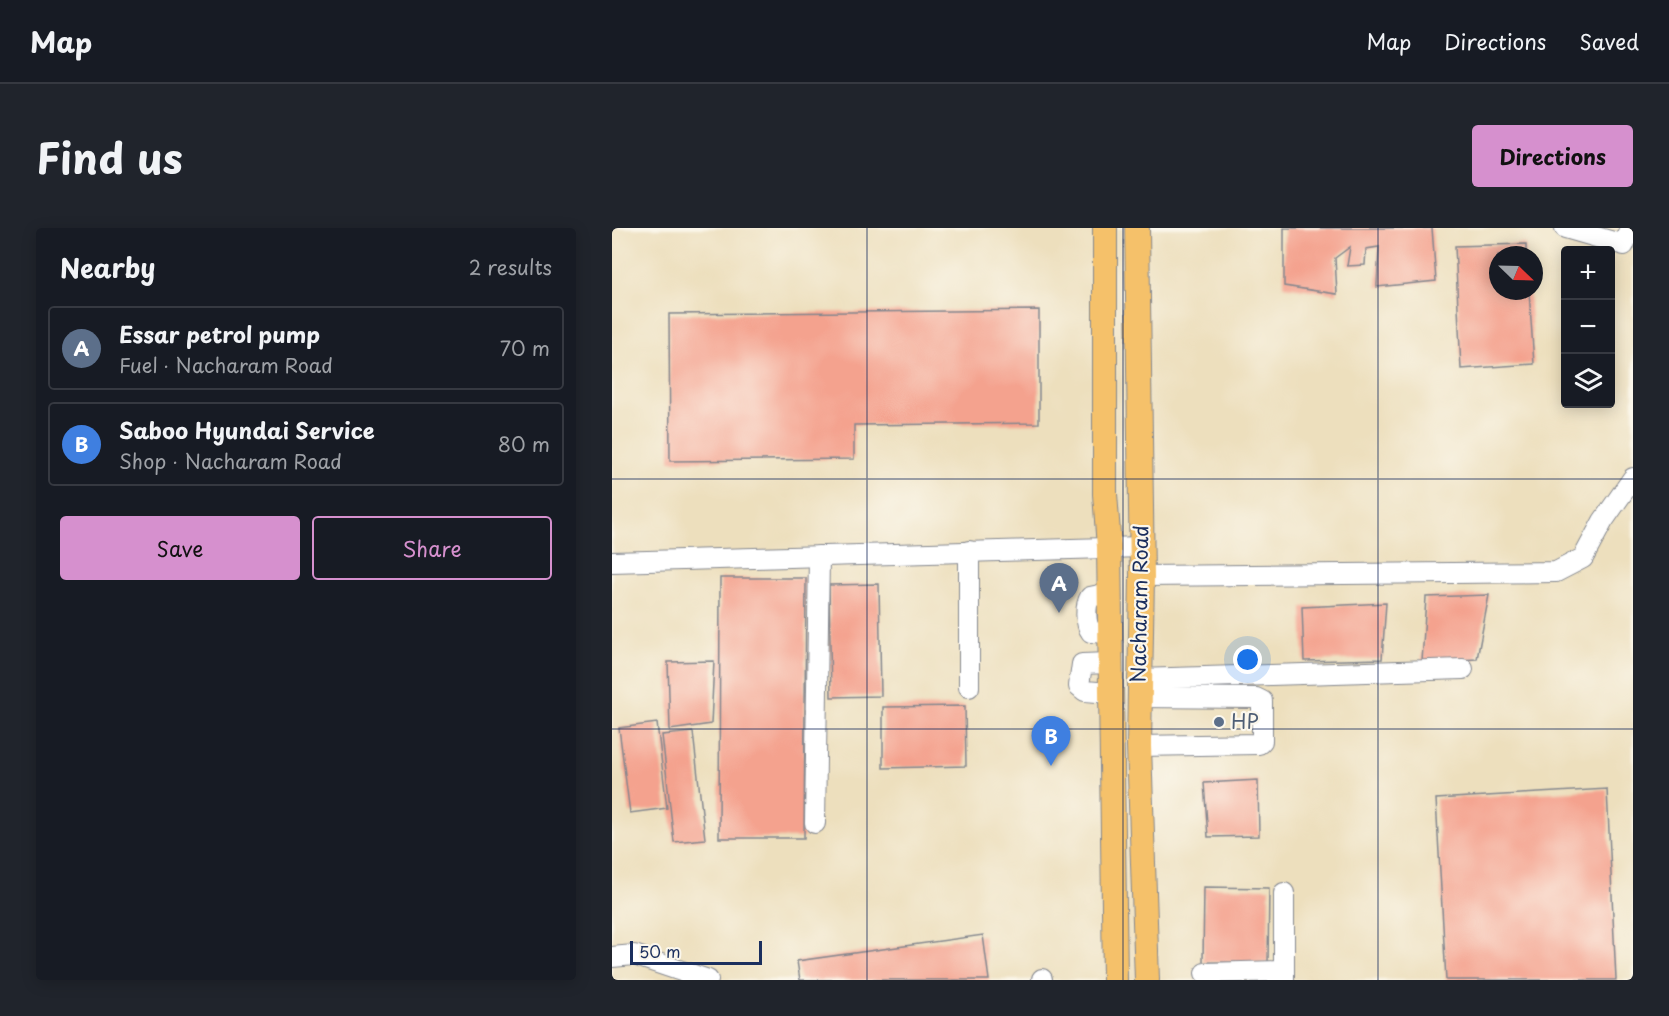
<!DOCTYPE html>
<html lang="en">
<head>
<meta charset="utf-8">
<style>
	body { margin:0; font-family:"Playpen Sans",sans-serif; background:#20242c; color:#f1f3f6 }
	.controls { position:absolute; right:18px; top:18px; display:grid; overflow:hidden; border-radius:6px; box-shadow:0 3px 15px #0003 }
	.controls button { width:54px; height:54px; display:grid; place-items:center; padding:0; border:0; border-bottom:2px solid #363941; background:#171b24; color:#f1f3f6; font:30px sans-serif }
	.compass { position:absolute; left:877px; top:18px; width:54px; height:54px; border-radius:50%; background:#171b24; box-shadow:0 3px 15px #0003; rotate:113deg }
	.scale { position:absolute; left:18px; bottom:15px; width:132px; box-sizing:border-box; padding-left:6px; border:3px solid #1b2f5e; border-top:0; font-size:16px; line-height:21px; white-space:nowrap; color:#1b2f5e; -webkit-text-stroke:4px #fbf7ec; paint-order:stroke }
	.you { position:absolute; left:636px; top:432px; width:21px; height:21px; margin:-15px; border:4px solid #fff; border-radius:50%; background:#1a73e8; box-shadow:0 0 0 9px #1a73e833 }
	.badge { display:grid; place-items:center; width:39px; height:39px; border-radius:50%; background:#d690ce; color:#fff; font-size:20px; font-weight:700 }
	.pin { position:absolute; translate:-50% -50px; filter:drop-shadow(0 2px 3px #0008) }
	.pin::after { content:''; position:absolute; top:32px; width:21px; height:18px; background:inherit; clip-path:polygon(0 0,100% 0,50% 100%) }
	.list { margin:0; padding:0; list-style:none }
	h2 { display:flex; justify-content:space-between; align-items:center; height:78px; margin:0; padding:0 24px; font-size:26px }
	h2 small { font-size:20px; font-weight:400; color:#9ea1a6 }
	.list li { display:grid; grid-template-columns:39px 1fr auto; gap:18px; align-items:center; box-sizing:border-box; height:84px; margin:0 12px 12px; padding:0 12px; border:2px solid #363941; border-radius:6px }
	.list b { display:block; font-size:22px; white-space:nowrap }
	.list p { margin:0; font-size:20px; white-space:nowrap; color:#9ea1a6 }
	.list em { font-size:20px; font-style:normal; color:#9ea1a6 }
	.actions { display:flex; gap:12px; padding:18px 24px }
	.actions a { flex:1; padding:14px 0; border:2px solid #d690ce; border-radius:6px; text-align:center; font-size:21px; color:#d690ce }
	.actions .main { background:#d690ce; color:#111 }
	.icon { flex:none; width:33px; height:33px; fill:none; stroke:currentColor; stroke-width:2; stroke-linecap:round; stroke-linejoin:round }
	.map { position:relative; flex:none; width:1021px; height:752px; overflow:hidden; border-radius:6px }
	header { display:flex; align-items:center; gap:36px; box-sizing:border-box; height:84px; padding:0 30px; background:#171b24; border-bottom:2px solid #363941 }
	header strong { font-size:28px }
	nav { display:flex; gap:33px; margin-inline-start:auto; font-size:21px }
	.intro { display:flex; align-items:center; justify-content:space-between; box-sizing:border-box; height:144px; padding:0 36px }
	h1 { margin:0; font-size:42px }
	.button { padding:15px 27px; border-radius:6px; background:#d690ce; color:#111; font-size:21px; font-weight:700 }
	main { display:flex; gap:36px; padding:0 36px }
	aside { flex:1; background:#171b24; border-radius:6px; box-shadow:0 3px 15px #0003 }
	.map>svg:first-child { display:block }
	.building { fill:#f4a28e }
	.lines { fill:none; stroke-linecap:round; stroke-linejoin:round }
	.minor-casing { stroke:#84878e; stroke-width:22 }
	.major-casing { stroke:#84878e; stroke-width:26 }
	.minor { stroke:#fff; stroke-width:20 }
	.major { stroke:#f5c16b; stroke-width:24 }
	.grid { fill:none; stroke:#1b2f5e; stroke-width:1.5; stroke-opacity:0.55 }
	.service-dot { fill:#5c6f8a; stroke:#fbf7ec; stroke-width:2 }
	.labels { text-anchor:middle; stroke-width:4.5; stroke-linejoin:round; paint-order:stroke }
	.street-label { font-size:20px; fill:#1b2f5e; stroke:#fbf7ec }
	.service-label { font-size:20px; fill:#4e5e75; stroke:#fbf7ec; text-anchor:start }
</style>
</head>
<body>
<header>
<strong>Map</strong>
<nav><a>Map</a><a>Directions</a><a>Saved</a></nav>
</header>
<div class="intro"><h1>Find us</h1><a class="button">Directions</a></div>
<main>
<aside>
<h2>Nearby<small>2 results</small></h2>
<ul class="list">
<li><span class="badge" style="background:#5c6f8a">A</span><div><b>Essar petrol pump</b><p>Fuel · Nacharam Road</p></div><em>70 m</em></li>
<li><span class="badge" style="background:#3f7fe0">B</span><div><b>Saboo Hyundai Service</b><p>Shop · Nacharam Road</p></div><em>80 m</em></li>
</ul>
<div class="actions"><a class="main">Save</a><a>Share</a></div>
</aside>
<div class="map">
<svg width="1021" height="752" viewBox="0 0 1021 752">
	<rect width="100%" height="100%" fill="#fbf7ec"/>
	<filter id="ink" filterUnits="userSpaceOnUse"><feTurbulence type="fractalNoise" baseFrequency=".0167" numOctaves="2"/><feDisplacementMap in="SourceGraphic" scale="12" xChannelSelector="R" yChannelSelector="G"/><feConvolveMatrix kernelMatrix="1 2 1 2 8 2 1 2 1" color-interpolation-filters="sRGB"/></filter>
	<filter id="wash" filterUnits="userSpaceOnUse"><feTurbulence type="fractalNoise" baseFrequency=".008" numOctaves="4" result="noise"/><feDisplacementMap in="SourceGraphic" scale="24" xChannelSelector="R" yChannelSelector="G"/><feGaussianBlur stdDeviation="1.35" result="paint"/><feColorMatrix in="noise" values="0 0 0 0 0 0 0 0 0 0 0 0 0 0 0 0 0 1.4 0 .05"/><feComposite in="paint" operator="in"/></filter>
	<g filter="url(#wash)">
		<rect width="100%" height="100%" fill="#eddfbd"/>
		<g id="blocks">
			<!-- building -->
			<g class="building">
				<polygon points="672,0 820,0 824,53 765,59 767,19 754,21 753,37 735,38 738,19 723,30 725,66 672,58"/>
				<polygon points="914,16 914,27 886,27 886,63 917,63 922,136 849,141 843,18"/>
				<polygon points="427,82 427,195 242,197 242,231 58,233 57,86"/>
				<polygon points="108,350 194,350 192,610 107,610"/>
				<polygon points="267,356 269,468 219,469 217,357"/>
				<polygon points="877,367 865,431 810,434 814,369"/>
				<polygon points="774,375 770,431 692,433 690,379"/>
				<polygon points="102,433 99,496 58,502 56,434"/>
				<polygon points="353,478 354,538 271,540 271,479"/>
				<polygon points="45,495 55,580 18,585 7,500"/>
				<polygon points="81,504 93,611 62,614 50,507"/>
				<polygon points="646,552 647,608 596,609 592,555"/>
				<polygon points="995,561 1004,752 834,752 824,571"/>
				<polygon points="592,659 657,660 656,735 591,734"/>
				<polygon points="371,707 377,752 188,752 185,733"/>
			</g>
		</g>
	</g>
	<g filter="url(#ink)">
		<use href="#blocks" fill-opacity="0" stroke="#84878e" stroke-width="1.5"/>
		<g class="lines">
			<defs>
				<g id="minor">
					<polyline points="953,0 1012,17 1018,0"/>
					<polyline points="357,323 357,459"/>
					<polyline points="0,334 530,319"/>
					<polyline points="530,348 944,344 971,330 991,293 1021,250"/>
					<path d="M497,365l-19,4c-5,8 -5,27 1,35l19,1"/>
					<polyline points="498,435 470,436 467,458 473,463 498,465"/>
					<polyline points="526,451 851,441"/>
					<polyline points="526,469 644,470 650,473 650,513 647,516 527,518"/>
					<polyline points="203,595 207,328"/>
					<polyline points="0,729 22,727 96,752"/>
					<polyline points="593,745 671,743"/>
					<polyline points="430,751 430,752"/>
					<polyline points="672,752 672,665"/>
				</g>
				<g id="major">
					<polyline points="493,0 493,266 497,319 503,752"/>
					<polyline points="525,0 530,348 527,518 535,752"/>
				</g>
			</defs>
			<!-- minor casing -->
			<use href="#minor" class="minor-casing"/>
			<!-- major casing -->
			<use href="#major" class="major-casing"/>
			<!-- minor -->
			<use href="#minor" class="minor"/>
			<!-- major -->
			<use href="#major" class="major"/>
		</g>
	</g>
	<!-- grid -->
	<path class="grid" d="M255,0v752M511,0v752M766,0v752M0,251h1021M0,501h1021"/>
	<!-- markers -->
	<circle class="service-dot" cx="607" cy="494" r="6"/>
	<g class="labels">
		<!-- street labels -->
		<g class="street-label">
			<text transform="translate(528 376) rotate(-89)" y="7">Nacharam Road</text>
		</g>
		<!-- service labels -->
		<g class="service-label">
			<text x="619" y="501">HP</text>
		</g>
	</g>
</svg>
<div class="controls">
<button>+</button>
<button>−</button>
<button><svg class="icon" aria-label="layers" viewBox="0 0 24 24"><path d="M12 4l9 5-9 5-9-5zM3 14l9 5 9-5"/></svg></button>
</div>
<svg class="compass" viewBox="-18 -18 36 36"><path d="M0-13l5 13h-10z" fill="#e53935"/><path d="M0 13l5-13h-10z" fill="#9ea1a6"/></svg>
<div class="scale">50 m</div>
<div class="you"></div>
<div class="pin badge" style="left:447px;top:385px;background:#5c6f8a">A</div>
<div class="pin badge" style="left:439px;top:538px;background:#3f7fe0">B</div>
</div>
</main>
</body>
</html>
